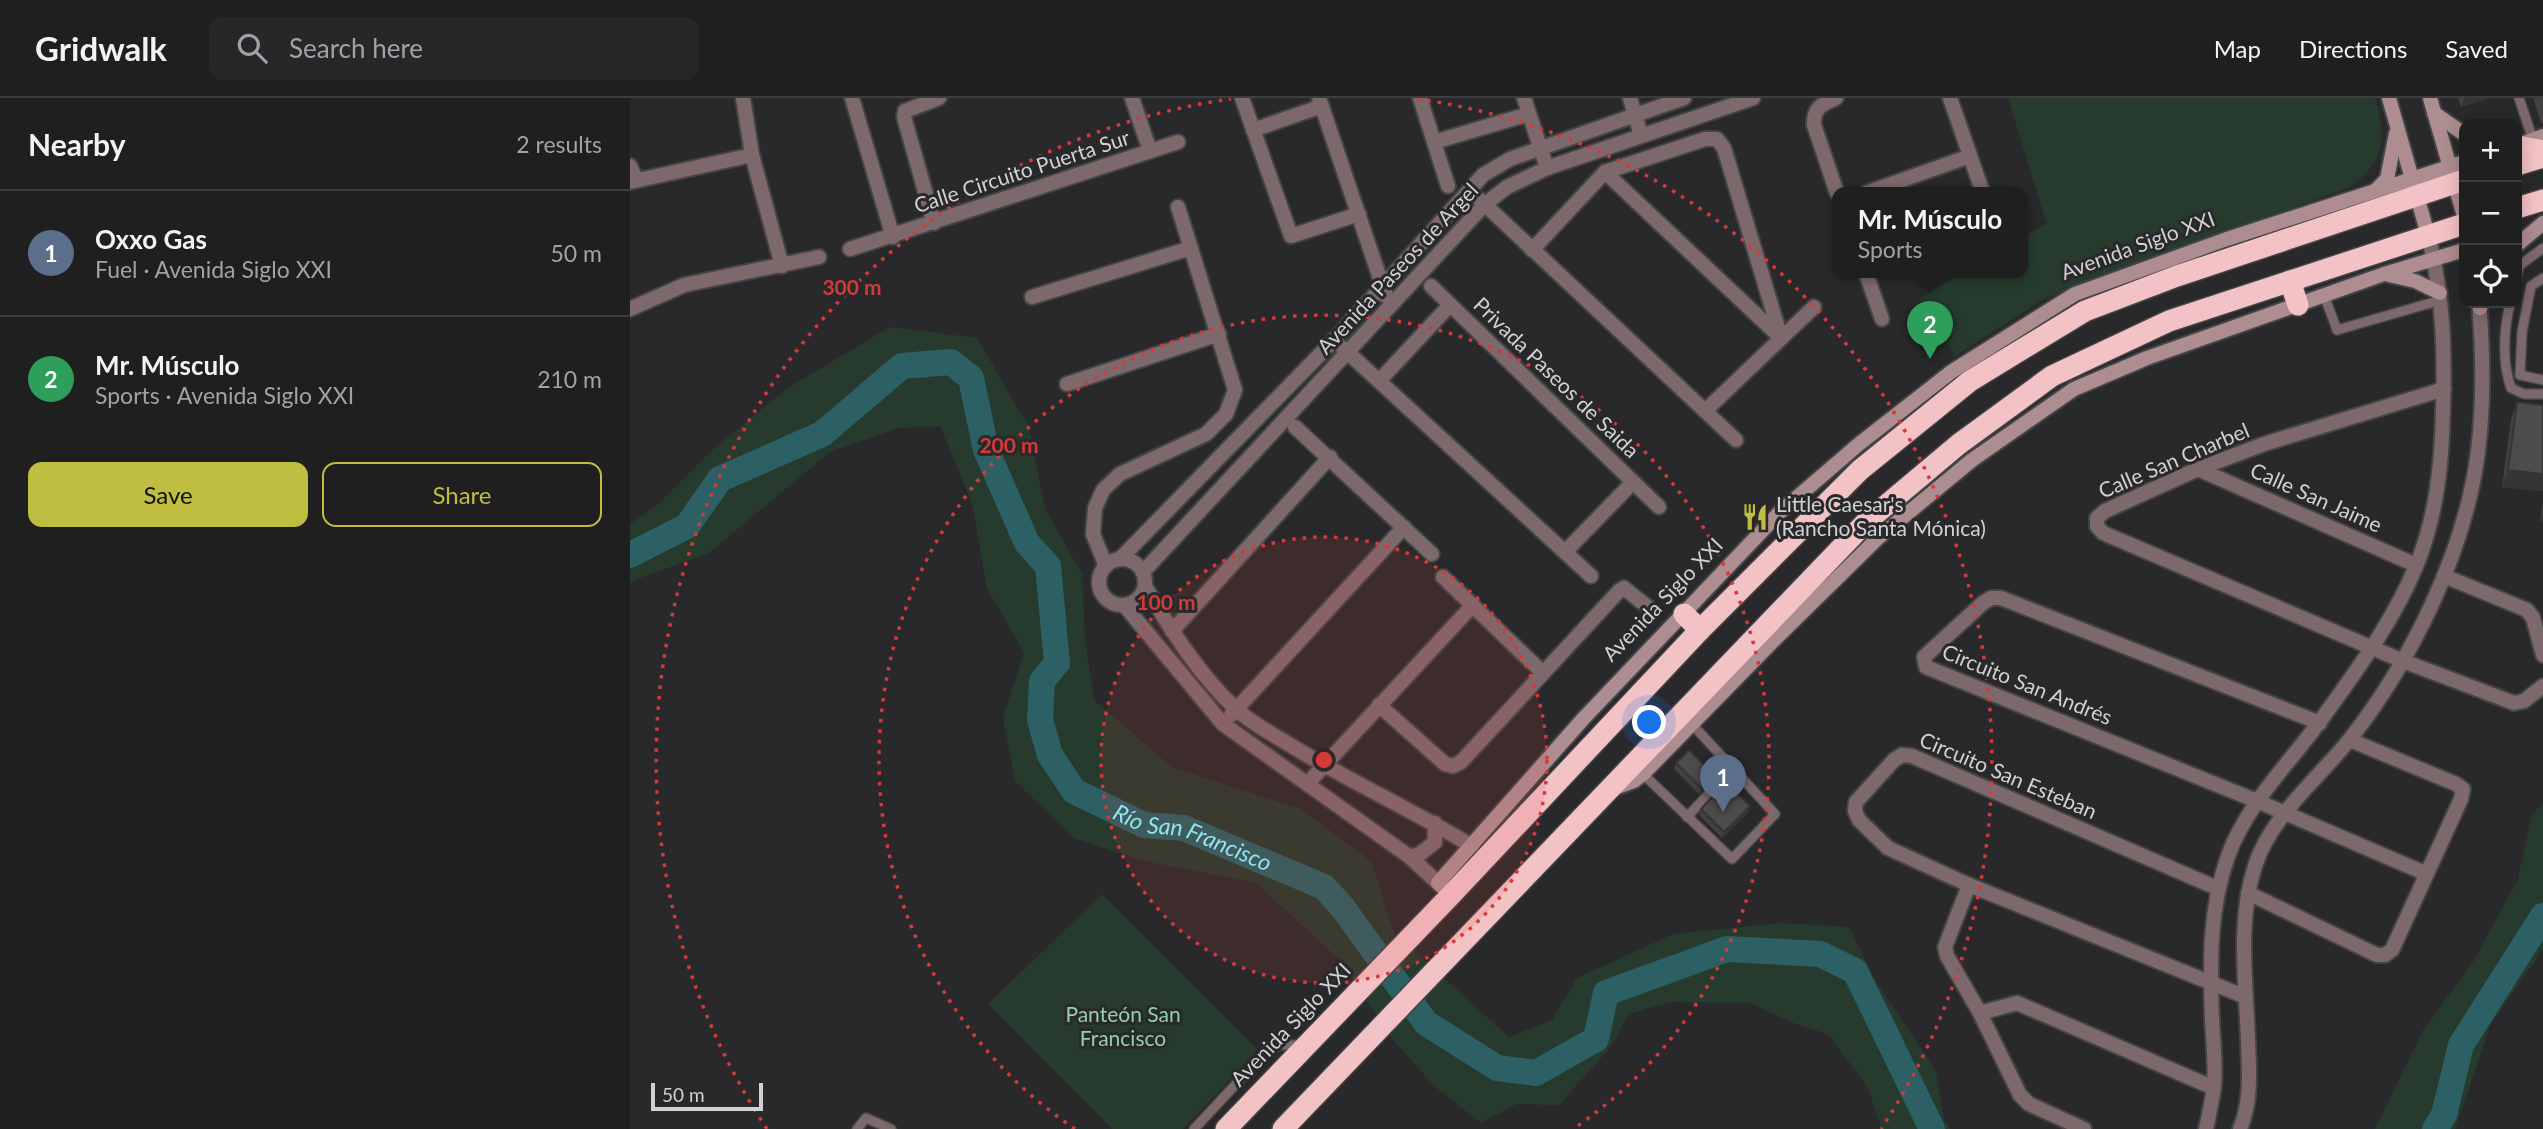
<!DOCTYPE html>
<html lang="en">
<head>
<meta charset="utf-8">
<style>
	body { margin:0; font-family:Lato,sans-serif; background:#272729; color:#f1f3f6 }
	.controls { position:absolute; right:21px; top:21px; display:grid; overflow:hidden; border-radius:14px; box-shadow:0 4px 18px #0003 }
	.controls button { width:63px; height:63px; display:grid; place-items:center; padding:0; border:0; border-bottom:2px solid #3c3d3e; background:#1f1f20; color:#f1f3f6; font:35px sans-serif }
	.scale { position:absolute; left:21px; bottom:18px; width:112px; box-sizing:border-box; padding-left:7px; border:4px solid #d1d1d3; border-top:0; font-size:19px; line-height:24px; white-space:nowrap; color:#d1d1d3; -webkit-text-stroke:5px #29292b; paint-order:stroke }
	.you { position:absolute; left:1020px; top:625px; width:24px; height:24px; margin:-18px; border:5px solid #fff; border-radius:50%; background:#1a73e8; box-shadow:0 0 0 10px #1a73e833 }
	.badge { display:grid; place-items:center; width:46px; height:46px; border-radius:50%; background:#bfbe41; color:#fff; font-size:23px; font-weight:700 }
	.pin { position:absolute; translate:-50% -58px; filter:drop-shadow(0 2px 4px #0008) }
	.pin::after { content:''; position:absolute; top:37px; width:24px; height:21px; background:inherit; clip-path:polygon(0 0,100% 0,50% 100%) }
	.popup { position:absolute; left:1202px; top:89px; width:196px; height:91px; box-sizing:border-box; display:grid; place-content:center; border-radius:14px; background:#1f1f20; filter:drop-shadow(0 2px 5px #0005); font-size:23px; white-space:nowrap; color:#a1a2a5 }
	.popup b { font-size:26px; color:#f1f3f6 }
	.popup::after { content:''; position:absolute; left:50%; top:100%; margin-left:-14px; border:14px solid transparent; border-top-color:#1f1f20 }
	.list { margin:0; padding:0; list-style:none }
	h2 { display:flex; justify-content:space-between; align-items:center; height:91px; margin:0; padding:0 28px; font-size:30px }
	h2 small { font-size:23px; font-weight:400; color:#a1a2a5 }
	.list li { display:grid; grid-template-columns:46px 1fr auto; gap:21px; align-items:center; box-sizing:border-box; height:126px; padding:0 28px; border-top:2px solid #3c3d3e }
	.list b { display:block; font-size:26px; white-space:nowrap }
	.list p { margin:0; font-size:23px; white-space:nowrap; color:#a1a2a5 }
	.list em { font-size:23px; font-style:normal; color:#a1a2a5 }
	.actions { display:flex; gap:14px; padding:21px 28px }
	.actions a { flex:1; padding:16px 0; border:2px solid #bfbe41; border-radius:14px; text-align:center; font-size:24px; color:#bfbe41 }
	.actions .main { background:#bfbe41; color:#111 }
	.icon { flex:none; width:38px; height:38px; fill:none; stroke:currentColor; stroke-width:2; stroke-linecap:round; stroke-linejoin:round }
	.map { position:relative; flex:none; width:1913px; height:1031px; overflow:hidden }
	header { display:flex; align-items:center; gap:42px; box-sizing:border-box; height:98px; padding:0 35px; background:#1f1f20; border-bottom:2px solid #3c3d3e }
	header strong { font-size:33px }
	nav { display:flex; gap:38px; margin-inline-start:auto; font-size:24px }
	.search { width:490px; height:63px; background:#272729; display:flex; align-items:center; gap:18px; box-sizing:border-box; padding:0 24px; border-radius:14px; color:#a1a2a5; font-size:26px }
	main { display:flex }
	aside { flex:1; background:#1f1f20 }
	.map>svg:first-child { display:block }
	.green { fill:#263b2d }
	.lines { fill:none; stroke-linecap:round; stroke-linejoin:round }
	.river { stroke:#2c6064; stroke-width:26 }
	.lane-casing { stroke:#444446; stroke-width:12 }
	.street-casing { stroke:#444446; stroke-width:18 }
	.secondary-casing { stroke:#444446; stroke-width:18 }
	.highway-casing { stroke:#444446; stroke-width:24 }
	.lane { stroke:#7d696b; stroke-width:9 }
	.street { stroke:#7d696b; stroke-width:14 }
	.secondary { stroke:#ad8d8f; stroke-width:14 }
	.highway { stroke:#f3c2c5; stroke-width:21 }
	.wall { fill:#434040 }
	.shaded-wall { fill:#373434 }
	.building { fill:#4e4b4b; stroke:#373434; stroke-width:2 }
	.ring { fill:none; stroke:#d63939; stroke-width:3.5; stroke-dasharray:3.5 7 }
	.labels { text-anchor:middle; stroke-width:6; stroke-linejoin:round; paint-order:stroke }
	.street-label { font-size:21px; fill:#d1d1d3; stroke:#29292b }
	.poi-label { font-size:21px; fill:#d1d1d3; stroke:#29292b; text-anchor:start }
	.park-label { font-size:21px; fill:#92d0a7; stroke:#29292b }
	.water-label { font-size:23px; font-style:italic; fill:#8de5ec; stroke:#29292b }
	.centre { fill:#d63939; stroke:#29292b; stroke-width:3.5 }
	.ring-label { font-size:21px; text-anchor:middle; font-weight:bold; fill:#d63939; stroke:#29292b; stroke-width:6; stroke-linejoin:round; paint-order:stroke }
</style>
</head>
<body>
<header>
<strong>Gridwalk</strong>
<div class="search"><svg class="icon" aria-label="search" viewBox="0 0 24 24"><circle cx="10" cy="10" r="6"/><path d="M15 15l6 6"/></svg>Search here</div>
<nav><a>Map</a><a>Directions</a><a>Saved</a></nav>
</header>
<main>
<aside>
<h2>Nearby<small>2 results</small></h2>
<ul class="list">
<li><span class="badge" style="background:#5c6f8a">1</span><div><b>Oxxo Gas</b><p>Fuel · Avenida Siglo XXI</p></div><em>50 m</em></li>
<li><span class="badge" style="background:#2e9e5b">2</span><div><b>Mr. Músculo</b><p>Sports · Avenida Siglo XXI</p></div><em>210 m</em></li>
</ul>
<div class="actions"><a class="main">Save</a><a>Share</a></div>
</aside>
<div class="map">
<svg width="1913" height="1031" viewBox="0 0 1913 1031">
	<rect width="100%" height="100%" fill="#29292b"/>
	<!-- green -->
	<g class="green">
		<path d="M1378,0h367c12,40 10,64 -25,89l-306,112 -89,57 -36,-57 43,-26h61v-36l24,-13z"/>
		<polygon points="260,229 347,240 399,329 415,411 452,476 455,541 464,602 542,669 671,711 741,763 764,835 879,939 922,922 947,880 1043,836 1151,825 1219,829 1247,885 1306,973 1314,1022 1320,1031 1252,1031 1237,988 1198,936 1166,926 1119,905 1041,904 999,916 979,951 929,1007 886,1006 851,1025 804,988 764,943 711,863 626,785 514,763 444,740 385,683 373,620 394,555 357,490 342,405 310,328 269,330 201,353 79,455 7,481 0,485 0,426 29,405 80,354 156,291"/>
		<polygon points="1913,705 1913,851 1860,928 1825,1031 1745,1031 1793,932 1843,864 1888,781 1901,718"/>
		<polygon points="472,796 628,952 553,1031 482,1031 358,906"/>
	</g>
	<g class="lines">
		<!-- river -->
		<g class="river">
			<path id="s1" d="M0,457l57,-29 33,-47 102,-45 80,-68 49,-4 20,16 15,72 41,93 21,23 9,97 -15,18 -2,39 10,35 24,36 70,34 40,3 140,59 19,21 83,115 71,45 39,5 60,-34 10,-46 121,-44 93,5 35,17 77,158"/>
			<polyline points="1805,1031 1814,1017 1831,947 1913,818"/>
		</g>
		<defs>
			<g id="lane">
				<polyline points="1889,0 1903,42"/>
				<polyline points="1887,178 1889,168 1913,150"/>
				<polyline points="1913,180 1901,188 1892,234 1890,277 1913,282"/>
				<polyline points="1694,197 1707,232 1811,202"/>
				<path d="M1880,205c-6,27 -8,59 1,85l13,6h19"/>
				<polyline points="1013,676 1102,761 1145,716 1060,624"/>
				<polyline points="1057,719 1102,671"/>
				<polyline points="227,1031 236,1020 261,1031"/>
				<polyline points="564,1031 635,955 650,947 674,947"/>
			</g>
			<g id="street">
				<polyline points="113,0 122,57 152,168"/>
				<polyline points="222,0 263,139"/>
				<polyline points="502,0 520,53"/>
				<polyline points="612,0 661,138 729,116"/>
				<polyline points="689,0 756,198"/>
				<polyline points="790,0 818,88"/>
				<polyline points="894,0 917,70"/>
				<polyline points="1000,0 1011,37"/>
				<path d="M1206,0c-14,6 -23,10 -22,27l23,68"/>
				<polyline points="1320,0 1353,95"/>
				<polyline points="623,32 692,8"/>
				<polyline points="804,44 899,16"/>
				<polyline points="0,68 6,81"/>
				<polyline points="975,74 1150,239"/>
				<polyline points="0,84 122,57"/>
				<polyline points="1236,95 1340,58"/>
				<polyline points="849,101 1106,342"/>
				<polyline points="304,125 274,19 275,13 309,0"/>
				<polyline points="220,151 548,44"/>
				<polyline points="902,152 975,74 1075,41 1087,41 1094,50 1151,240"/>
				<polyline points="1236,175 1252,221"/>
				<polyline points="801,188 1029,409"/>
				<polyline points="402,199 561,150"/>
				<polyline points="0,211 54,187 189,159"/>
				<polyline points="713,250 961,478"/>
				<polyline points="749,283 820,207"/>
				<polyline points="437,286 589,236"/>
				<polyline points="1814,291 1634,346 1568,371 1475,413 1467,420 1467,428 1473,435 1773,563 1884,605 1894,603 1913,588"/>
				<polyline points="1075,313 1184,209"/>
				<polyline points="665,329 802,456"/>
				<polyline points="1568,371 1786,467"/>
				<polyline points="935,454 1003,384"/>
				<circle cx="492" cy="484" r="23"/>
				<polyline points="490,461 704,242 853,77 880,61 1054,0"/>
				<polyline points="476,468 463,436 465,410 473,392 490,376 576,336 596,316 605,292 548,109"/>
				<polyline points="513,474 855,106 877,89 917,70 1123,0"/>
				<polyline points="1814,478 1897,512 1903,520 1913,557"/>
				<polyline points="813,479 913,575"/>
				<path d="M515,488c26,44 54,89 92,124 17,15 39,26 58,38 58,35 119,63 177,98"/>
				<polyline points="494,507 593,626 780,759 808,785"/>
				<polyline points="542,533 700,359"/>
				<polyline points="749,607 815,666 823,668 831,664 989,493 994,490 1019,510"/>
				<polyline points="601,617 774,429"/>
				<polyline points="1690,625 1371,500 1361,500 1353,505 1294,559 1296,569 1627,703 1797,776"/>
				<polyline points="678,685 843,507"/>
				<polyline points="780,759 790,756 805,744 805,725"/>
				<polyline points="1339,787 1315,849 1317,858 1350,915 1390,997 1399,1006 1454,1031"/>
				<polyline points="1587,790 1282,658 1272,657 1264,662 1226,704 1225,713 1229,722 1258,750 1339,787 1616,899"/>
				<polyline points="1618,795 1747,857 1755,857 1762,852 1831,701 1833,691 1826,686 1720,642"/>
				<polyline points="1350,915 1387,905 1584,990"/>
				<path d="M1576,1031c3,-14 6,-28 8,-42 2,-22 -1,-46 -2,-69 -2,-55 -3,-109 16,-162 20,-55 65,-96 98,-143 34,-47 69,-95 91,-149 20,-50 25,-102 26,-155 2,-59 0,-116 -15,-174"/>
				<path d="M1610,1031c12,-29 9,-58 8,-89 -2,-57 -11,-118 7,-174 16,-50 63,-87 95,-127 61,-77 116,-189 128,-288 6,-48 5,-100 1,-148"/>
			</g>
			<g id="secondary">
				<polyline points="1759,0 1798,137"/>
				<polyline points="1800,0 1834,118"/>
				<polyline points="1804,15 1834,36"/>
				<polyline points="1888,47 1913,38"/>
				<polyline points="1745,93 1757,81 1766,35"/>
				<polyline points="1887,147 1913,125"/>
				<polyline points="1759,177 1785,183 1810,195"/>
				<polyline points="1850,210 1852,205"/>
				<polyline points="985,690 1004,683 1013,676 1143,543 1249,439 1342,362 1444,291 1517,260 1754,176 1834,152"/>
				<polyline points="821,797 808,785 953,621 1150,414 1229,346 1321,274 1445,196 1594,142 1834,64"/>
			</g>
			<g id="highway">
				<polyline points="1887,48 1913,53"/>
				<polyline points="1887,67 1913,59"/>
				<polyline points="1887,110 1913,102"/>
				<polyline points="1660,183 1668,207"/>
				<polyline points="1054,516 1070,532"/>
				<polyline points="596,1031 821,797 1070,532 1230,372 1340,283 1455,213 1547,178 1834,82"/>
				<polyline points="653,1031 1235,425 1329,346 1422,278 1539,223 1834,126"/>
			</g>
		</defs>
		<!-- lane casing -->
		<use href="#lane" class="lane-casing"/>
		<!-- street casing -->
		<use href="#street" class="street-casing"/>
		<!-- secondary casing -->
		<use href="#secondary" class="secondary-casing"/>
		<!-- highway casing -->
		<use href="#highway" class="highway-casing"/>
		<!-- lane -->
		<use href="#lane" class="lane"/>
		<!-- street -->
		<use href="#street" class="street"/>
		<!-- secondary -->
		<use href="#secondary" class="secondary"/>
		<!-- highway -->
		<use href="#highway" class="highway"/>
	</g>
	<!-- wall -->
	<g class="wall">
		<polygon points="1828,0 1860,0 1831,9"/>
		<polygon points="1903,0 1913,0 1913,25 1911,25"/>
		<polygon points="1887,304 1913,307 1913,393 1872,389 1881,321"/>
		<polygon points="1913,403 1913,423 1910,423"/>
		<polygon points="1046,665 1082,682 1069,696 1044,671"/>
		<polygon points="1071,711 1119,713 1092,740 1069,717"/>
	</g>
	<!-- shaded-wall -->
	<g class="shaded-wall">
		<polygon points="1834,0 1860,0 1831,9"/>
		<polygon points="1878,372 1913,376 1913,393 1872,389"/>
		<polygon points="1913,414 1913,423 1910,423"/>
		<polygon points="1084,677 1082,682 1069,696 1071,690"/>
		<polygon points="1120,708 1119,713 1092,740 1094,734"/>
	</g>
	<!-- building -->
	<g class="building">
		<polygon points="1887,304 1913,307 1913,376 1878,372"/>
		<polygon points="1059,652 1084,677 1071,690 1046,665"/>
		<polygon points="1096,684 1120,708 1094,734 1071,711"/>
	</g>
	<!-- distance rings -->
	<circle cx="694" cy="662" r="223" fill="#d63939" fill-opacity=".12"/>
	<g class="ring">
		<circle cx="694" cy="662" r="223"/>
		<path d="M445 1031A445 445 0 1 1 943 1031"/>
		<path d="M137 1031A668 668 0 0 1 601 1M787 1A668 668 0 0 1 1251 1031"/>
	</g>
	<!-- icons -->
	<defs>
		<symbol id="restaurant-bare" viewBox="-9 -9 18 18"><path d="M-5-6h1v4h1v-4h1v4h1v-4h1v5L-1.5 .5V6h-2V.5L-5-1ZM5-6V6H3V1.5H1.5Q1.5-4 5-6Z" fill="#bfbe41" stroke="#29292b" stroke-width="2.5" paint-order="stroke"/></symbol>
	</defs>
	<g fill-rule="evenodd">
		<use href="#restaurant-bare" x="1106" y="400" width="38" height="38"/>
	</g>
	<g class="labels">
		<!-- street labels -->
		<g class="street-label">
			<text transform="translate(392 74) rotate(-18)" y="7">Calle Circuito Puerta Sur</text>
			<text transform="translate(1508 148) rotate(-20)" y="7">Avenida Siglo XXI</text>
			<text transform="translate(768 171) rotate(-47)" y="7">Avenida Paseos de Argel</text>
			<text transform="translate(926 280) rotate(44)" y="7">Privada Paseos de Saida</text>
			<text transform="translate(1544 363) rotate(-23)" y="7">Calle San Charbel</text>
			<text transform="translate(1686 400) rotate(24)" y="7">Calle San Jaime</text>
			<text transform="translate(1033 502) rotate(-46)" y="7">Avenida Siglo XXI</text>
			<text transform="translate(1397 587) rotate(22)" y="7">Circuito San Andrés</text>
			<text transform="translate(1378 678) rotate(23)" y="7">Circuito San Esteban</text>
			<text transform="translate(661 927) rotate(-46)" y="7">Avenida Siglo XXI</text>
		</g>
		<!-- poi labels -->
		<g class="poi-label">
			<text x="1146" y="414">Little Caesar's<tspan x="1146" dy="24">(Rancho Santa Mónica)</tspan></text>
		</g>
		<!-- park labels -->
		<g class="park-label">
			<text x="493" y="924">Panteón San<tspan x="493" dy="24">Francisco</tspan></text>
		</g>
		<!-- water labels -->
		<g class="water-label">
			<text dy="8" stroke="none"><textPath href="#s1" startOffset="987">Río San Francisco</textPath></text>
		</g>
	</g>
	<circle cx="694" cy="662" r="10" class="centre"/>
	<g class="ring-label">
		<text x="222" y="197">300 m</text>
		<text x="379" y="355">200 m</text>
		<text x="536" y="512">100 m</text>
	</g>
</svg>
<div class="controls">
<button>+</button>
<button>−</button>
<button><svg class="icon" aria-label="locate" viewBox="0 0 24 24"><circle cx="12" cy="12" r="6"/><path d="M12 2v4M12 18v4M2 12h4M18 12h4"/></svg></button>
</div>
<div class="scale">50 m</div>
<div class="you"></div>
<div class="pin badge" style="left:1093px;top:714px;background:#5c6f8a">1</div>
<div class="pin badge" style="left:1300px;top:261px;background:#2e9e5b">2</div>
<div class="popup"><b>Mr. Músculo</b>Sports</div>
</div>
</main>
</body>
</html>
